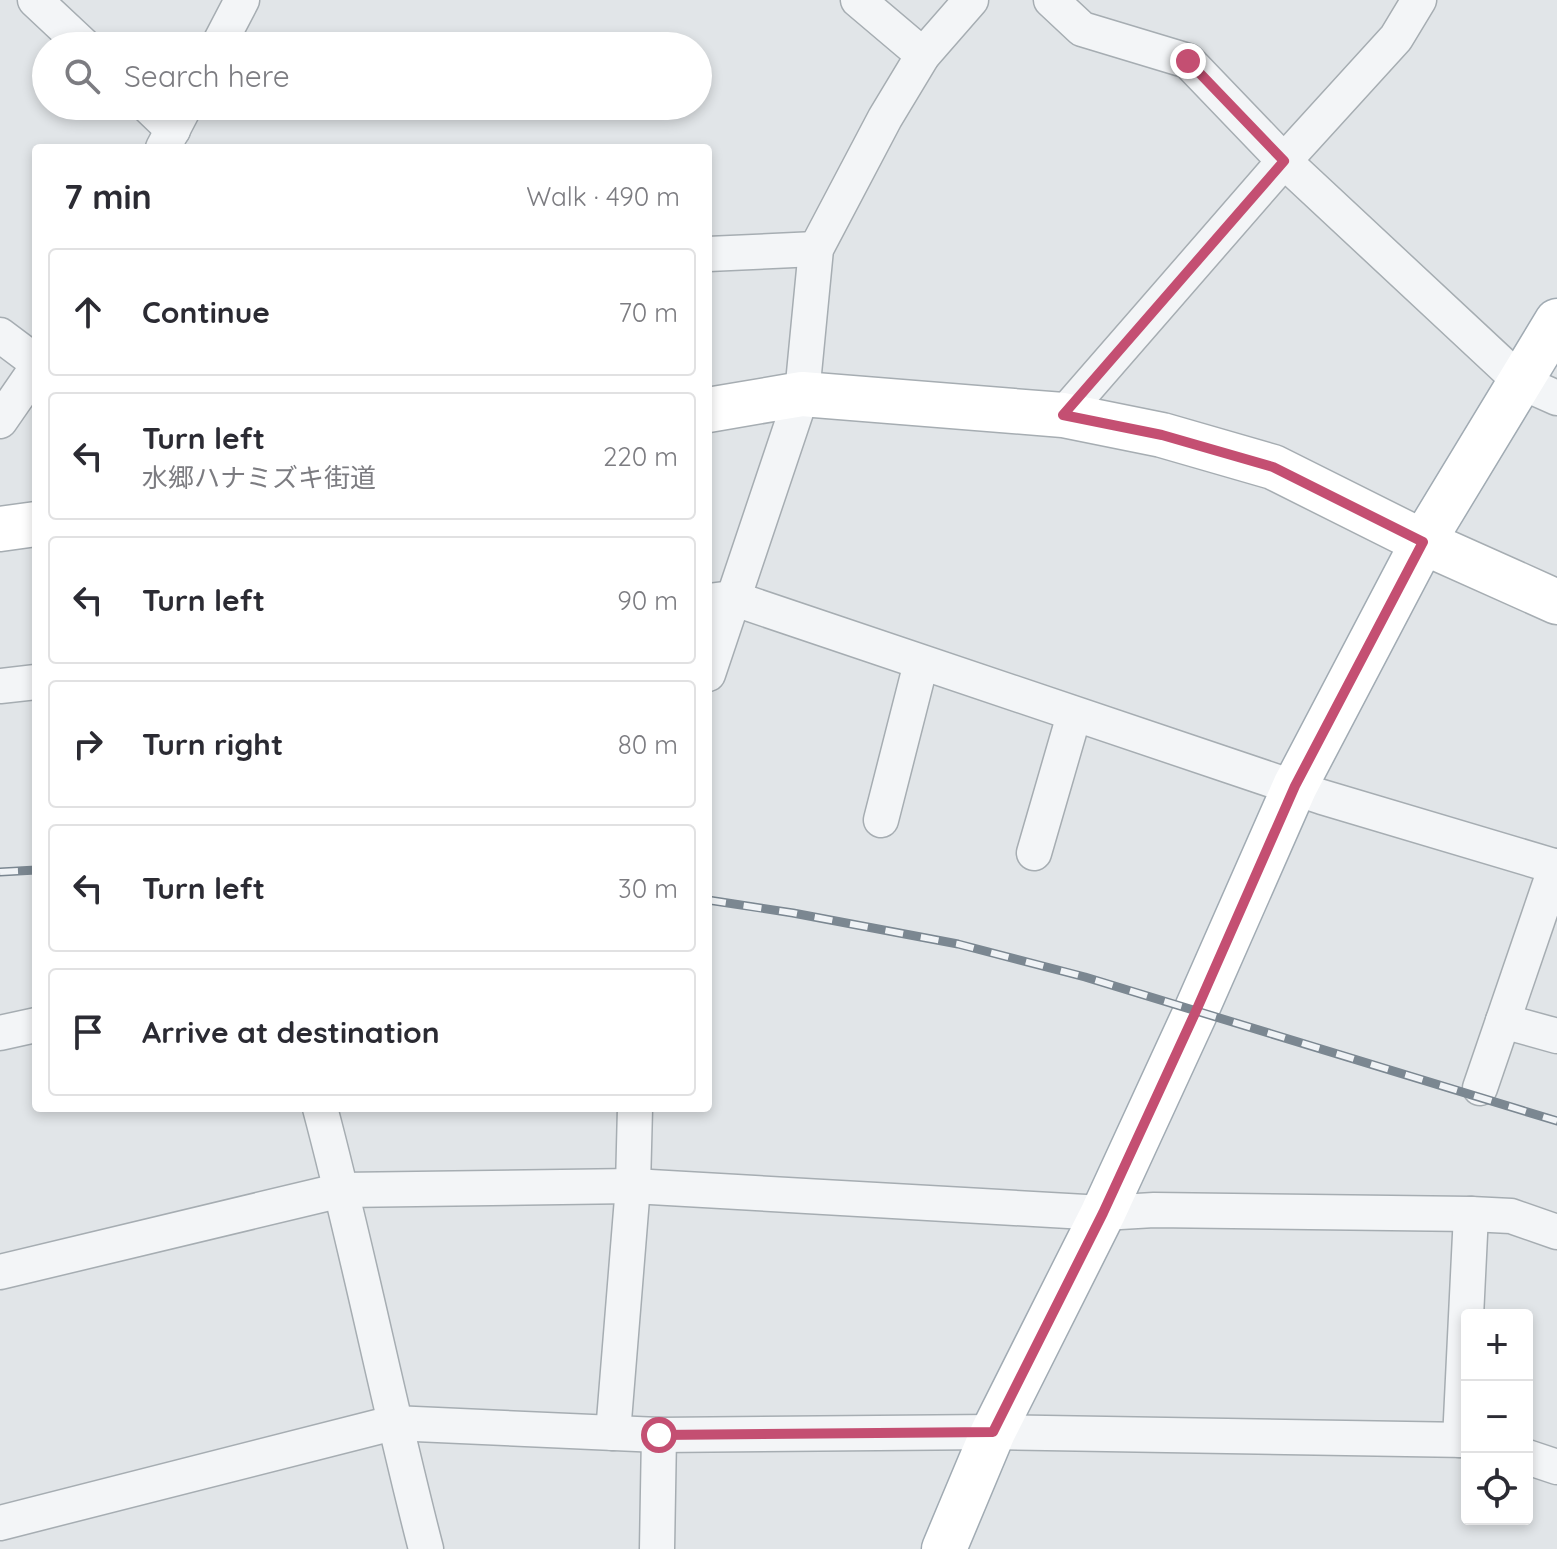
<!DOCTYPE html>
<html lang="en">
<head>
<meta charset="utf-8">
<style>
	body { margin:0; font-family:Quicksand,"Noto Sans JP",sans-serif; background:#f2f2f3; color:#2b2b33 }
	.controls { position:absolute; right:24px; bottom:24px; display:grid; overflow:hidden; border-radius:8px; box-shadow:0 4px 12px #0003 }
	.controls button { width:72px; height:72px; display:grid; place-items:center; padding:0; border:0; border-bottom:2px solid #e1e1e2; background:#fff; color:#2b2b33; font:40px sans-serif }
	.stop { position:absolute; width:24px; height:24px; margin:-18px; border:6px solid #c44f72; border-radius:50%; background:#fff }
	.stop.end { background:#c44f72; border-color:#fff; box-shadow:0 2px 8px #0008 }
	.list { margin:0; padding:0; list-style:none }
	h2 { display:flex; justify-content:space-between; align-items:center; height:104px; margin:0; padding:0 32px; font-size:34px }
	h2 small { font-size:26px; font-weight:400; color:#7c7c81 }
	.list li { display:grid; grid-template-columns:52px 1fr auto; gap:24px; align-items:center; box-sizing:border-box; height:128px; margin:0 16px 16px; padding:0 16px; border:2px solid #e1e1e2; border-radius:8px }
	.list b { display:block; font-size:30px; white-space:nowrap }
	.list p { margin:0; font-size:26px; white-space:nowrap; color:#7c7c81 }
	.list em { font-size:26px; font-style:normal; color:#7c7c81 }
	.icon { flex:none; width:44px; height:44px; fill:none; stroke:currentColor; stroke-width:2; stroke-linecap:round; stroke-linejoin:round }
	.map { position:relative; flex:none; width:1557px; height:1549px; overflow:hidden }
	.search { position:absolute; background:#fff; box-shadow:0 4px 12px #0003; left:32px; top:32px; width:680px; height:88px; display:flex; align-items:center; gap:20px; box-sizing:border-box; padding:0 28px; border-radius:44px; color:#7c7c81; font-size:30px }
	.panel { position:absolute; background:#fff; box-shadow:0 4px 12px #0003; left:32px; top:144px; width:680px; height:968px; border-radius:8px }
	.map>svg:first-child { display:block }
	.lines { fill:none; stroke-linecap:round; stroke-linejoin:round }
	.street-casing { stroke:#a6adb2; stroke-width:37 }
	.secondary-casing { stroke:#a6adb2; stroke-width:47 }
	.primary-casing { stroke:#a1abb3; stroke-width:47 }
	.street { stroke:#f3f5f7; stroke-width:34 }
	.secondary { stroke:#fff; stroke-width:44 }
	.primary { stroke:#fff; stroke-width:44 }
	.rail-casing { stroke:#7b8791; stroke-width:9 }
	.rail { stroke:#f0f3f6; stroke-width:6; stroke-dasharray:18; stroke-linecap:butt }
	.route { stroke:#c44f72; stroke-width:10 }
</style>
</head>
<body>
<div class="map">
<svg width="1557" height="1549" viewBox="0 0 1557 1549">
	<rect width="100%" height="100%" fill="#e1e5e8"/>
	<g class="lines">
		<defs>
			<g id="street">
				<polyline points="35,0 84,46"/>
				<polyline points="858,0 923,55"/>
				<polyline points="1051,0 1082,29 1188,61 1284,161 1521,382 1557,398"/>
				<polyline points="218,46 242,0"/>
				<polyline points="148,106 173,130"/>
				<polyline points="163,148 185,106"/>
				<polyline points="708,254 816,249"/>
				<polyline points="0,335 36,362"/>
				<polyline points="1063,415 1284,161 1396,38 1419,0"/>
				<polyline points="0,421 36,369"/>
				<polyline points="708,601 732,598 1322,797 1557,867"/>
				<polyline points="708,674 802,394 816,249 885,118 923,55 971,0"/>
				<polyline points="0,686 36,682"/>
				<polyline points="881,820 921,663"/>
				<polyline points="1034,853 1074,715"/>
				<polyline points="1503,1021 1557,1036"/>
				<polyline points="0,1033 36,1025"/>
				<polyline points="1480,1088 1556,866"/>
				<path d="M320,1108c39,146 68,295 106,441"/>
				<polyline points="0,1272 342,1190 633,1186 1103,1213 1154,1210 1471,1214 1511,1216 1557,1232"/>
				<polyline points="613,1433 633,1186 635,1108"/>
				<polyline points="1460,1440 1471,1214"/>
				<polyline points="1527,1457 1557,1467"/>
				<polyline points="0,1523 393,1423 659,1435 993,1432 1467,1440"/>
				<polyline points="657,1549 659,1435"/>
			</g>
			<g id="secondary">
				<polyline points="708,410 802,394 1063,415 1162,435 1273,467 1423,542 1557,602"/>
				<polyline points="0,529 36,524"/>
			</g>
			<polyline id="primary" points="944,1549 993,1432 1103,1213 1196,1011 1295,786 1423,542 1557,321"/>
		</defs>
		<!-- street casing -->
		<use href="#street" class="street-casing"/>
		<!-- secondary casing -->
		<use href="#secondary" class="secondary-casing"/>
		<!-- primary casing -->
		<use href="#primary" class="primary-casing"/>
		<!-- street -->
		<use href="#street" class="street"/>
		<!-- secondary -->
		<use href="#secondary" class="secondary"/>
		<!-- primary -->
		<use href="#primary" class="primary"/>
		<defs>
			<g id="rail">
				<polyline points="0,872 36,870"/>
				<polyline points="708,900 793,913 958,944 1085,977 1557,1121"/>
			</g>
		</defs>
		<!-- rail casing -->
		<use href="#rail" class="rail-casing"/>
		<!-- rail -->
		<use href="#rail" class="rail"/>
	</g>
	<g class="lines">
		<!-- route -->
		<polyline class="route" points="659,1435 993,1432 1103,1213 1196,1011 1295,786 1423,542 1273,467 1162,435 1063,415 1284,161 1188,61"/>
	</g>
</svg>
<div class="controls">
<button>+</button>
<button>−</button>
<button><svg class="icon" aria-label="locate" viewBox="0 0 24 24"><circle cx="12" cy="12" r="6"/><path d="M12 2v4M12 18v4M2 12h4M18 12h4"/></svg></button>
</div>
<div class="stop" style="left:659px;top:1435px"></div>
<div class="stop end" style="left:1188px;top:61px"></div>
<div class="search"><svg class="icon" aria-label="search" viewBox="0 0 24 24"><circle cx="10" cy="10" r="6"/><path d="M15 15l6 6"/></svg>Search here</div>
<section class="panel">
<h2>7 min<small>Walk · 490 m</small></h2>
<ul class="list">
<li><svg class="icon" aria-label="ahead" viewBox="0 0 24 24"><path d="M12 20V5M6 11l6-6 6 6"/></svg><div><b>Continue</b></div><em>70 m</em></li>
<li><svg class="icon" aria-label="left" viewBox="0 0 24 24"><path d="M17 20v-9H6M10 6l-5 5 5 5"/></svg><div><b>Turn left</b><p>水郷ハナミズキ街道</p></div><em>220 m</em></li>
<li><svg class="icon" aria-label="left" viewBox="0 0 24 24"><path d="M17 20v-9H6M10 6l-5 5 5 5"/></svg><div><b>Turn left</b></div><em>90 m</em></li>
<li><svg class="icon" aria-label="right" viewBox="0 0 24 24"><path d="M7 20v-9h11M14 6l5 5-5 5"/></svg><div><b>Turn right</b></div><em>80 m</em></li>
<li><svg class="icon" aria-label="left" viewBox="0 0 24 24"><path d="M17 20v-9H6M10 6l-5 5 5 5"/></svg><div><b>Turn left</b></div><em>30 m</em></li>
<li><svg class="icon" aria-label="arrive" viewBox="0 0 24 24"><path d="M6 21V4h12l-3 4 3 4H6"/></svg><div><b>Arrive at destination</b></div></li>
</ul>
</section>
</div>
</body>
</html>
